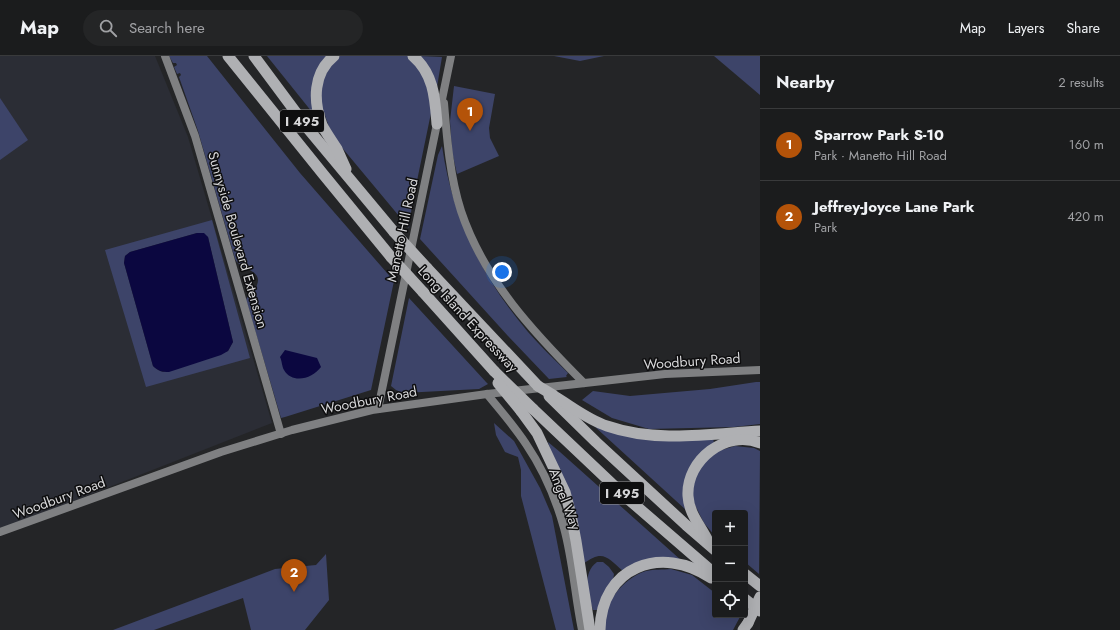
<!DOCTYPE html>
<html lang="en">
<head>
<meta charset="utf-8">
<style>
	body { margin:0; font-family:Jost,sans-serif; background:#242526; color:#f1f3f6 }
	.controls { position:absolute; right:12px; bottom:12px; display:grid; overflow:hidden; border-radius:4px; box-shadow:0 4px 16px #0002 }
	.controls button { width:36px; height:36px; display:grid; place-items:center; padding:0; border:0; border-bottom:1px solid #393a3b; background:#1b1c1d; color:#f1f3f6; font:20px sans-serif }
	.you { position:absolute; left:502px; top:216px; width:14px; height:14px; margin:-10px; border:3px solid #fff; border-radius:50%; background:#1a73e8; box-shadow:0 0 0 6px #1a73e833 }
	.badge { display:grid; place-items:center; width:26px; height:26px; border-radius:50%; background:#b45309; color:#fff; font-size:13px; font-weight:700 }
	.pin { position:absolute; translate:-50% -33px; filter:drop-shadow(0 1px 2px #0008) }
	.pin::after { content:''; position:absolute; top:21px; width:14px; height:12px; background:inherit; clip-path:polygon(0 0,100% 0,50% 100%) }
	.list { margin:0; padding:0; list-style:none }
	h2 { display:flex; justify-content:space-between; align-items:center; height:52px; margin:0; padding:0 16px; font-size:17px }
	h2 small { font-size:13px; font-weight:400; color:#a0a1a4 }
	.list li { display:grid; grid-template-columns:26px 1fr auto; gap:12px; align-items:center; box-sizing:border-box; height:72px; padding:0 16px; border-top:1px solid #393a3b }
	.list b { display:block; font-size:15px; white-space:nowrap }
	.list p { margin:0; font-size:13px; white-space:nowrap; color:#a0a1a4 }
	.list em { font-size:13px; font-style:normal; color:#a0a1a4 }
	.icon { flex:none; width:22px; height:22px; fill:none; stroke:currentColor; stroke-width:2; stroke-linecap:round; stroke-linejoin:round }
	.map { position:relative; flex:none; width:760px; height:574px; overflow:hidden }
	header { display:flex; align-items:center; gap:24px; box-sizing:border-box; height:56px; padding:0 20px; background:#1b1c1d; border-bottom:1px solid #393a3b }
	header strong { font-size:19px }
	nav { display:flex; gap:22px; margin-inline-start:auto; font-size:14px }
	.search { width:280px; height:36px; background:#242526; display:flex; align-items:center; gap:10px; box-sizing:border-box; padding:0 14px; border-radius:22px; color:#a0a1a4; font-size:15px }
	main { display:flex }
	aside { flex:1; background:#1b1c1d }
	.map>svg:first-child { display:block }
	.built { fill:#2b2d35 }
	.green { fill:#3d4469; fill-rule:evenodd }
	.water { fill:#0b0740 }
	.lines { fill:none; stroke-linecap:round; stroke-linejoin:round }
	.secondary { stroke:#7f8082; stroke-width:8 }
	.motorway { stroke:#afb0b3; stroke-width:11 }
	.motorway-bridge { stroke:#afb0b3; stroke-width:11 }
	.labels { text-anchor:middle; stroke-width:3; stroke-linejoin:round; paint-order:stroke }
	.shield { fill:#0e0e0f; stroke:#9b9b9c; stroke-width:1 }
	.shield-label { font-size:13px; font-weight:bold; fill:#d7d7d9 }
	.street-label { font-size:14px; fill:#d7d7d9; stroke:#0e0e0f }
</style>
</head>
<body>
<header>
<strong>Map</strong>
<div class="search"><svg class="icon" aria-label="search" viewBox="0 0 24 24"><circle cx="10" cy="10" r="6"/><path d="M15 15l6 6"/></svg>Search here</div>
<nav><a>Map</a><a>Layers</a><a>Share</a></nav>
</header>
<main>
<div class="map">
<svg width="760" height="574" viewBox="0 0 760 574">
	<rect width="100%" height="100%" fill="#242527"/>
	<!-- built -->
	<polygon class="built" points="0,0 155,0 188,81 272,367 0,474"/>
	<!-- green -->
	<g class="green">
		<path d="M169,0h38l93,117 94,108 -23,109 -86,27 -4,1 -35,-118c2,-7 9,-8 11,-15 6,-16 -17,-15 -22,-26l-37,-128 -19,-54 2,-2 -1,-2 -3,1 -3,-7 3,-2 -1,-2h-3z"/>
		<polygon points="267,0 329,0 316,61"/>
		<polygon points="340,0 408,0 422,14 432,34 431,57 412,149 409,172 339,88 330,74 322,51 320,33 328,13"/>
		<polygon points="419,0 442,1 436,37"/>
		<polygon points="554,0 604,0 580,5"/>
		<polygon points="714,0 760,0 760,39"/>
		<polygon points="454,30 495,38 489,72 490,82 499,100 457,118 452,96 450,65"/>
		<polygon points="0,42 28,84 0,104"/>
		<path d="M442,90c10,70 40,132 86,186 12,14 26,27 39,40l1,1 -2,3 1,1 -18,2 -41,-43 -88,-97 18,-84z"/>
		<path d="M212,164l38,138 -104,29 -41,-137zM197,177l11,4 25,105 -5,9 -65,21 -5,-2 -5,-4 -29,-103 1,-7 5,-4z"/>
		<polygon points="409,242 486,326 488,328 479,333 403,337 396,334 391,330"/>
		<polygon points="756,326 760,326 760,368 734,371 649,373 612,362 582,344 593,335 630,340 710,333"/>
		<polygon points="494,367 514,385 540,432 552,460 574,574 556,574 521,440 521,414 518,401 505,396 496,379"/>
		<polygon points="593,369 713,381 714,388 701,397 686,454"/>
		<path d="M548,386l12,10 122,109 -59,10c-16,-14 -20,-22 -40,-7z"/>
		<polygon points="735,390 754,392 760,395 759,518 745,506 745,457 715,457 715,480 704,467 693,445 693,425 703,406 718,395"/>
		<polygon points="326,498 329,544 305,574 251,574 243,542 154,574 113,574 275,513 316,509"/>
		<path d="M597,506h6l6,5 5,7 -1,6 -16,30h-4c-6,-15 -11,-37 4,-48z"/>
		<path d="M671,513l21,6 23,18v22h26l-8,15h-129c-3,-25 19,-52 42,-59 8,-2 17,-1 25,-2z"/>
	</g>
	<!-- water -->
	<g class="water">
		<path d="M197,177h7l4,4 25,105 -5,9 -7,4 -52,17c-7,0 -11,-1 -16,-6l-29,-103 1,-7 5,-4z"/>
		<path d="M285,294l32,8 4,9c-8,11 -28,18 -37,3 -2,-3 -2,-9 -4,-13z"/>
	</g>
	<g class="lines">
		<!-- secondary -->
		<g class="secondary">
			<polyline points="165,0 195,80 281,378"/>
			<path d="M444,47c3,37 6,74 17,108 23,69 73,122 123,172"/>
			<path d="M487,338c13,16 28,33 39,50 17,25 30,55 38,84 9,33 11,68 18,102"/>
			<polyline points="378,353 451,0"/>
			<polyline points="0,476 221,396 292,374 372,354 487,338 665,318 760,314"/>
		</g>
		<!-- motorway -->
		<g class="motorway">
			<polyline points="228,0 323,118 391,201"/>
			<polyline points="254,0 309,74 394,176"/>
			<path d="M334,0c-21,17 -21,45 -12,69 4,8 10,16 15,24 3,7 6,13 9,20"/>
			<path d="M413,0c21,18 22,43 24,68"/>
			<polyline points="427,212 538,330"/>
			<polyline points="423,236 494,315"/>
			<polyline points="549,340 596,386 686,469 715,494"/>
			<path d="M554,340c17,10 34,24 53,30 49,17 103,8 153,5"/>
			<polyline points="533,353 627,442 715,518"/>
			<polyline points="521,355 537,377 565,436 571,459 576,485 590,574"/>
			<path d="M708,485c-7,-15 -19,-27 -20,-45 -2,-36 38,-67 72,-53"/>
			<polyline points="745,518 760,530"/>
			<polyline points="745,543 760,555"/>
			<path d="M600,574c1,-63 61,-86 111,-52"/>
			<polyline points="743,574 748,567"/>
		</g>
		<!-- motorway-bridge -->
		<g class="motorway-bridge">
			<polyline points="394,176 427,212"/>
			<polyline points="391,201 423,236"/>
			<polyline points="494,315 533,353"/>
			<polyline points="498,327 521,355"/>
			<polyline points="538,330 553,339"/>
			<polyline points="748,567 760,541"/>
		</g>
	</g>
	<g class="labels">
		<!-- shield labels -->
		<g class="shield">
			<rect x="280" y="54" width="44" height="22" rx="3"/>
			<rect x="600" y="426" width="44" height="22" rx="3"/>
		</g>
		<g class="shield-label">
			<text x="302" y="70">I 495</text>
			<text x="622" y="442">I 495</text>
		</g>
		<!-- street labels -->
		<g class="street-label">
			<text transform="translate(402 174) rotate(-78)" y="5">Manetto Hill Road</text>
			<text transform="translate(238 184) rotate(74)" y="5">Sunnyside Boulevard Extension</text>
			<text transform="translate(468 263) rotate(47)" y="5">Long Island Expressway</text>
			<text transform="translate(692 305) rotate(-4)" y="5">Woodbury Road</text>
			<text transform="translate(369 344) rotate(-11)" y="5">Woodbury Road</text>
			<text transform="translate(59 442) rotate(-20)" y="5">Woodbury Road</text>
			<text transform="translate(565 443) rotate(69)" y="5">Angel Way</text>
		</g>
	</g>
</svg>
<div class="controls">
<button>+</button>
<button>−</button>
<button><svg class="icon" aria-label="locate" viewBox="0 0 24 24"><circle cx="12" cy="12" r="6"/><path d="M12 2v4M12 18v4M2 12h4M18 12h4"/></svg></button>
</div>
<div class="you"></div>
<div class="pin badge" style="left:470px;top:75px">1</div>
<div class="pin badge" style="left:294px;top:536px">2</div>
</div>
<aside>
<h2>Nearby<small>2 results</small></h2>
<ul class="list">
<li><span class="badge">1</span><div><b>Sparrow Park S-10</b><p>Park · Manetto Hill Road</p></div><em>160 m</em></li>
<li><span class="badge">2</span><div><b>Jeffrey-Joyce Lane Park</b><p>Park</p></div><em>420 m</em></li>
</ul>
</aside>
</main>
</body>
</html>
